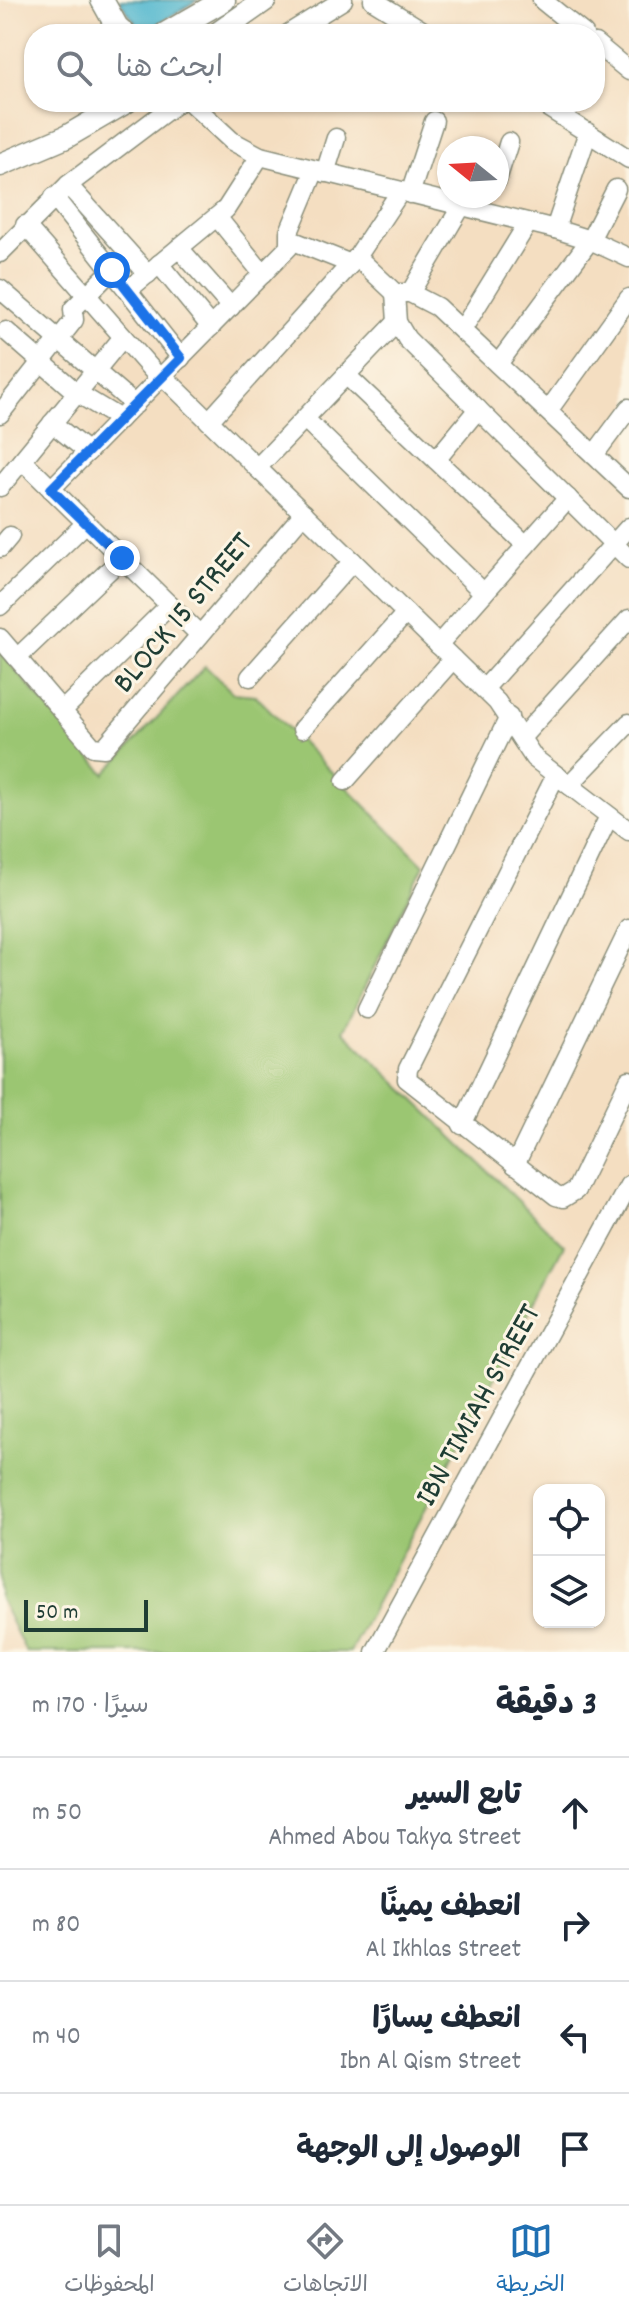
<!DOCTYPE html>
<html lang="ar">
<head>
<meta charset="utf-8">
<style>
	body { margin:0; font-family:Dekko,"Playpen Sans Arabic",sans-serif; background:#f6f6f7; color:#1f2937; direction:rtl }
	.controls { position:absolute; right:24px; bottom:24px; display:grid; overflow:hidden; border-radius:16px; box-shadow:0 2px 6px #0004 }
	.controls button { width:72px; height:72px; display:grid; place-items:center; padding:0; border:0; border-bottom:2px solid #e0e1e3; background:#fff; color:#1f2937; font:40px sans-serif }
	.compass { position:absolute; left:437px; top:136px; width:72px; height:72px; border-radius:50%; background:#fff; box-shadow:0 2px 6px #0004; rotate:288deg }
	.scale { position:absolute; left:24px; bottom:20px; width:124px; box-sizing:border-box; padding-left:8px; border:4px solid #1f3d34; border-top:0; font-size:22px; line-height:28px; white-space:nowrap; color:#1f3d34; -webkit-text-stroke:6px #fcf5e5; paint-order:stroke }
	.stop { position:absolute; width:24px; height:24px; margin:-18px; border:6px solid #1a73e8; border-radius:50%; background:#fff }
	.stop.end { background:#1a73e8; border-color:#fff; box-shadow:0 2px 8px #0008 }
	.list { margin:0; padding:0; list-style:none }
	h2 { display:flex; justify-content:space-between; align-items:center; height:104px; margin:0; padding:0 32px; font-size:34px }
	h2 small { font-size:26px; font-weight:400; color:#747a83 }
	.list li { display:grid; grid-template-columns:52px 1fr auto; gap:24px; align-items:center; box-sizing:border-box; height:112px; padding:0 32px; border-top:2px solid #e0e1e3 }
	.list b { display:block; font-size:30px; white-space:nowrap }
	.list p { margin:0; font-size:26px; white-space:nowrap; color:#747a83 }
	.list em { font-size:26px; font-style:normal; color:#747a83 }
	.icon { flex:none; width:44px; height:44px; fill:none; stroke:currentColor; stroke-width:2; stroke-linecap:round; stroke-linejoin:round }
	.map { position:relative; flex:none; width:629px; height:1652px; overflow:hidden; direction:ltr }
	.search { position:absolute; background:#fff; box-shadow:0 2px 6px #0004; left:24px; right:24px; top:24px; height:88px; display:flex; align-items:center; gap:20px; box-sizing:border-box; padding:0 28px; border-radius:32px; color:#747a83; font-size:30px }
	.sheet { height:552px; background:#fff }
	nav { display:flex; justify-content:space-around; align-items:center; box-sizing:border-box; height:112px; border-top:2px solid #e0e1e3; background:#fff; font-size:22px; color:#747a83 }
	nav a { display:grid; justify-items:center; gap:4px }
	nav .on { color:#1f6fb2 }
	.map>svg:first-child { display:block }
	.green { fill:#9bc672; stroke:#5d8253; stroke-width:2 }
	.water { fill:#51b7cf; stroke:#387a82; stroke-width:2 }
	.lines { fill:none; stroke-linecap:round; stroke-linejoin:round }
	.minor-casing { stroke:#8a8e7a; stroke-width:21 }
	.major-casing { stroke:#8a8e7a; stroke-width:25 }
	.minor { stroke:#fff; stroke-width:18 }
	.major { stroke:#fff; stroke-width:22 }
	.route { stroke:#1a73e8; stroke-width:10 }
	.labels { text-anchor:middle; stroke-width:6; stroke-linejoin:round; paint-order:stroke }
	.street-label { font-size:32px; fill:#1f3d34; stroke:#fcf5e5 }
</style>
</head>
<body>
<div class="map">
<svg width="629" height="1652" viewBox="0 0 629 1652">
	<rect width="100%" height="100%" fill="#fcf5e5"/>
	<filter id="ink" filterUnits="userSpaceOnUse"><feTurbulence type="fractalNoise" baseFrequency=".0125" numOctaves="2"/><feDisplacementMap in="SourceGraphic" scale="16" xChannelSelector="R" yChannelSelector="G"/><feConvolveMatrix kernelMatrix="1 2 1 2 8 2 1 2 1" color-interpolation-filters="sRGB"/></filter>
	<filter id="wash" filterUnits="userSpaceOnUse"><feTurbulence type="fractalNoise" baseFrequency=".006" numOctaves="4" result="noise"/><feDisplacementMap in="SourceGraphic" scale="32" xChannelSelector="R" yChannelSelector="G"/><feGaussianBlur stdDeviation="1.8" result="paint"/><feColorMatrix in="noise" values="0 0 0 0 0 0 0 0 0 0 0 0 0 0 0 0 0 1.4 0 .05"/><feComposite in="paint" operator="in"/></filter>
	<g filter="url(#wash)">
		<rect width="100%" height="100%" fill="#f4dec1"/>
		<!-- green -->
		<polygon class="green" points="0,652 105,774 205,666 233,693 255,695 424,865 343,1031 564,1245 350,1652 26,1652 0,1599"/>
		<!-- water -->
		<polygon class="water" points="119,0 198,0 149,29 137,25"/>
	</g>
	<g filter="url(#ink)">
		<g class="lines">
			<defs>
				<g id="minor">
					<polyline points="373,0 428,34"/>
					<polyline points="542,0 584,34"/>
					<polyline points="288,34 343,0"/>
					<polyline points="595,43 629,71"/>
					<polyline points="190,102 232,141 260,156 555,229 590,240 629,258"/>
					<polyline points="539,102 629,159"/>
					<polyline points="325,173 336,138"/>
					<polyline points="497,180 509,142"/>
					<polyline points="68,185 148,274"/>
					<polyline points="410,194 434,121"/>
					<polyline points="54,197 181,358"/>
					<polyline points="217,217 263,274"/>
					<polyline points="25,225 160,379"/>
					<polyline points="555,229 588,132"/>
					<polyline points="291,240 351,264"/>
					<polyline points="179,248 231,307"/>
					<polyline points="0,253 68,185 178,102"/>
					<polyline points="357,257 395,293 410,293 437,307 629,488"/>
					<polyline points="159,264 211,327"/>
					<polyline points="0,289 135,405"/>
					<polyline points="128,290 226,209 260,156"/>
					<polyline points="395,293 397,322 407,339 629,559"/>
					<polyline points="410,293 461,207"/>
					<polyline points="462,330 528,223"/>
					<polyline points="6,331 77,393 120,419"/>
					<polyline points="498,364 590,240 616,189"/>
					<polyline points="346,375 526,545"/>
					<polyline points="163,376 497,702 534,758 629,831"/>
					<polyline points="548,411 629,298"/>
					<polyline points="0,414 74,320 73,309 112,270"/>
					<polyline points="305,419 484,593"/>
					<polyline points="209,421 357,257 400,192"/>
					<polyline points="52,423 88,452"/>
					<polyline points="594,455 629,408"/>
					<polyline points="22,460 200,635"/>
					<polyline points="436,460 478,409"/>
					<polyline points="257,468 397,322"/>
					<polyline points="0,487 123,337"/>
					<polyline points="51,489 289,247 289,232 315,170"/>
					<polyline points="0,548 10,536"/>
					<polyline points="0,606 86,523"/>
					<polyline points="0,638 93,747 104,748 304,513"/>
					<polyline points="438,645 568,498"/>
					<polyline points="17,658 122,558"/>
					<polyline points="250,677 353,561"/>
					<polyline points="484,689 629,527"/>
					<polyline points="62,711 170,605"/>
					<polyline points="302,729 406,613"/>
					<polyline points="521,738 629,619"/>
					<polyline points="556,775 408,1069 407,1079 556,1196 563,1198 576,1190 629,1080"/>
					<polyline points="345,781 453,659"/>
					<polyline points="569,785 629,723"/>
					<polyline points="367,1009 509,717"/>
					<polyline points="462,1125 609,816"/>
					<polyline points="515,1165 629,929"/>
					<polyline points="375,1652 629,1185"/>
				</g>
				<g id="major">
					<polyline points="102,0 117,27 125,34"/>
					<polyline points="165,34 224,0"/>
					<polyline points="217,34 265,0"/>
					<polyline points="0,165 66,137 126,102"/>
				</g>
			</defs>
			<!-- minor casing -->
			<use href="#minor" class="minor-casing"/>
			<!-- major casing -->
			<use href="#major" class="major-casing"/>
			<!-- minor -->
			<use href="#minor" class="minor"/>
			<!-- major -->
			<use href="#major" class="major"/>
		</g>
	</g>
	<g class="lines" filter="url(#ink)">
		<!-- route -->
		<polyline class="route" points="112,270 181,358 51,489 122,558"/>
	</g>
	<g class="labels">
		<!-- street labels -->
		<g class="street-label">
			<text transform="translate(181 611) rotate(-50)" y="11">BLOCK 15 STREET</text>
			<text transform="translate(476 1404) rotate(-61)" y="11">IBN TIMIAH STREET</text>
		</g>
	</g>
</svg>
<div class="controls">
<button><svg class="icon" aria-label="locate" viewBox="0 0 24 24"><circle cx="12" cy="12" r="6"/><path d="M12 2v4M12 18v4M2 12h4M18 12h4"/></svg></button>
<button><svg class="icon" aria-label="layers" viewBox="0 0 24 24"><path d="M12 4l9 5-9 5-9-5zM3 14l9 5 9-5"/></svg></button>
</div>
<svg class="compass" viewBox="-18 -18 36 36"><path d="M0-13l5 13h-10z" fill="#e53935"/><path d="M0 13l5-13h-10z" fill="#747a83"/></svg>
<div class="scale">50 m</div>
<div class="stop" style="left:112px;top:270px"></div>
<div class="stop end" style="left:122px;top:558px"></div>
<div class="search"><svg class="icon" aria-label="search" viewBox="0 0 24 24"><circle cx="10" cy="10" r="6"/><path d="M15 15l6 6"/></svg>ابحث هنا</div>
</div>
<section class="sheet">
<h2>3 دقيقة<small>سيرًا · 170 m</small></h2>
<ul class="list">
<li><svg class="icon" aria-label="ahead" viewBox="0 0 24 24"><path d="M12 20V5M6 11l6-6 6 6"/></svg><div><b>تابع السير</b><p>Ahmed Abou Takya Street</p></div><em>50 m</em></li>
<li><svg class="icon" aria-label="right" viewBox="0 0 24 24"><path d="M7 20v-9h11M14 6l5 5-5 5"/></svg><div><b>انعطف يمينًا</b><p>Al Ikhlas Street</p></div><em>80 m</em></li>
<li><svg class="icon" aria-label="left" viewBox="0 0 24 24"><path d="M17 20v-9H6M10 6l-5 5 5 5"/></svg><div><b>انعطف يسارًا</b><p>Ibn Al Qism Street</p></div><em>40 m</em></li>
<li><svg class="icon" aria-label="arrive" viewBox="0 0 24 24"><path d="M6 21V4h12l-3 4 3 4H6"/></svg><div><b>الوصول إلى الوجهة</b></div></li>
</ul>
</section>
<nav>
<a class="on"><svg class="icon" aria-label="map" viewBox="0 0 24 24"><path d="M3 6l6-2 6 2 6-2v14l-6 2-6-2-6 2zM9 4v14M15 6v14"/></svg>الخريطة</a>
<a><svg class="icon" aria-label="directions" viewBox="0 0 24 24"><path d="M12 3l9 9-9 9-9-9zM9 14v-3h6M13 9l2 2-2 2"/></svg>الاتجاهات</a>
<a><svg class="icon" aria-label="saved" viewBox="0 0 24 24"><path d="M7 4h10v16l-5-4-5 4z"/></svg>المحفوظات</a>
</nav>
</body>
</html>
